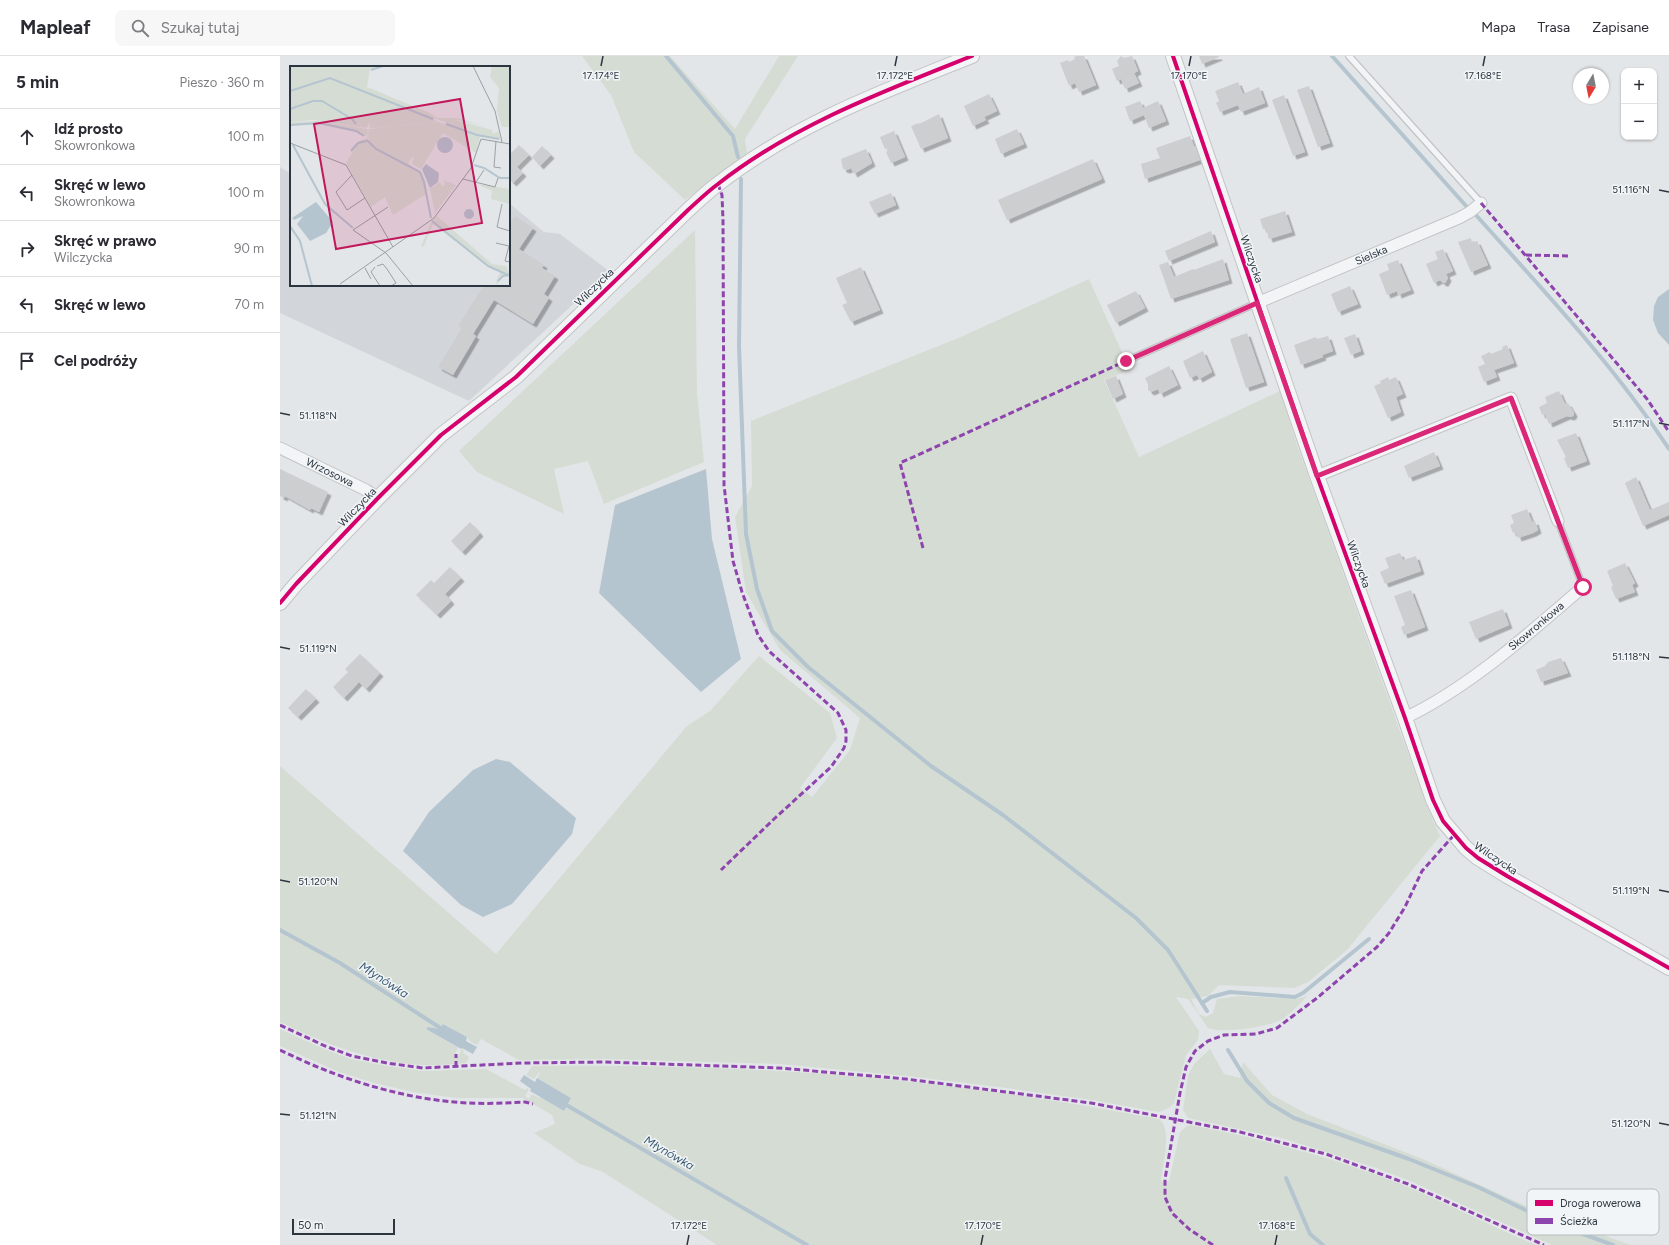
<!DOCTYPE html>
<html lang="pl">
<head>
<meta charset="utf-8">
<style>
	body { margin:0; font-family:Figtree,sans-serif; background:#f7f7f7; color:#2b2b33 }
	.controls { position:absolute; right:12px; top:12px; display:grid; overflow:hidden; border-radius:8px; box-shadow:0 1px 3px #0004 }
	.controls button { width:36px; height:36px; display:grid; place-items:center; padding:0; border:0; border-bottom:1px solid #e1e1e2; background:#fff; color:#2b2b33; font:20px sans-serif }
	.compass { position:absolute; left:1293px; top:12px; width:36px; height:36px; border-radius:50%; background:#fff; box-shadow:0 1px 3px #0004; rotate:190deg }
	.scale { position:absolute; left:12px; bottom:10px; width:103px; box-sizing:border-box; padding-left:4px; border:2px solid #2c3640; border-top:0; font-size:11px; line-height:14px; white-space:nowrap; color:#2c3640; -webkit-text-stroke:3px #f2f5f7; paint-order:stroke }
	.stop { position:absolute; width:12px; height:12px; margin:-9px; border:3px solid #db2777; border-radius:50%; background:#fff }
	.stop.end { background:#db2777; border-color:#fff; box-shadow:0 1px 4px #0008 }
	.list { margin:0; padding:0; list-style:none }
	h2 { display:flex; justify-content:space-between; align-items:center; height:52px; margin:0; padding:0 16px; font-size:17px }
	h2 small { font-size:13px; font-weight:400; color:#7c7c81 }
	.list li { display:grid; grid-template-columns:26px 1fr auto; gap:12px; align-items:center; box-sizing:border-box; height:56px; padding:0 16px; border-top:1px solid #e1e1e2 }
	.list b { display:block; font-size:15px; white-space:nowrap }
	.list p { margin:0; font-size:13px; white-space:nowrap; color:#7c7c81 }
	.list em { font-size:13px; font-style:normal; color:#7c7c81 }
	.icon { flex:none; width:22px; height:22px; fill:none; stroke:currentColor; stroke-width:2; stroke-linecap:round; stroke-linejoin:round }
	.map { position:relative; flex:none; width:1389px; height:1189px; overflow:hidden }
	header { display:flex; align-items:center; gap:24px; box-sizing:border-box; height:56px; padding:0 20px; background:#fff; border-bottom:1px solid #e1e1e2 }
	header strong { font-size:19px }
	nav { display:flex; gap:22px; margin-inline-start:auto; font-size:14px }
	.search { width:280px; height:36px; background:#f7f7f7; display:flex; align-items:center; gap:10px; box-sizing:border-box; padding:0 14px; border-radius:8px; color:#7c7c81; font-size:15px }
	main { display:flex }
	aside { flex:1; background:#fff }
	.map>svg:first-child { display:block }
	.built { fill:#d2d6db }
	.green { fill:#d5dcd4 }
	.water { fill:#b5c5d0 }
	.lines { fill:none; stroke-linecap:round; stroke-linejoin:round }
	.stream { stroke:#b5c5d0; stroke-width:4 }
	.building { fill:#ccced0; filter:url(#shadow) }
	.service-casing { stroke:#c2c4c6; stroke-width:8 }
	.minor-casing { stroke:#c2c4c6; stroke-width:13 }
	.tertiary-casing { stroke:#c2c4c6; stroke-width:16 }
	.service { stroke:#f3f4f5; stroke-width:5.5 }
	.minor { stroke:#f3f4f5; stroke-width:11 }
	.tertiary { stroke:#f3f4f5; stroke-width:14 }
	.quiet { stroke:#8e44ad; stroke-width:3; stroke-dasharray:6 3; stroke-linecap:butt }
	.cycleway-casing { stroke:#f2f5f7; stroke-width:6 }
	.cycleway { stroke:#d6006c; stroke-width:4 }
	.route { stroke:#db2777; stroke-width:5 }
	.ticks { fill:none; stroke:#2c3640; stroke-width:1.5 }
	.labels { text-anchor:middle; stroke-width:3; stroke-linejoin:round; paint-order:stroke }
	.street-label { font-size:11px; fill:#2c3640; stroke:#f2f5f7 }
	.water-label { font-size:12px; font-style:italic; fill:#395970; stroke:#f2f5f7 }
	.inset-river { fill:none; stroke:#b5c5d0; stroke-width:2 }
	.inset-road { fill:none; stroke:#9aa0a5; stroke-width:1 }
	.view { fill:#c2185b; fill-opacity:0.15; stroke:#c2185b; stroke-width:2 }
	.inset-edge { fill:none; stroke:#2c3640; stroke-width:2 }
	.key { fill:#f2f5f7; stroke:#b7bcc0; stroke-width:1 }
	.key-label { font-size:11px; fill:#2c3640 }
	.ticks-label { font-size:10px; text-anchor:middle; fill:#2c3640; stroke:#f2f5f7; stroke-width:3; stroke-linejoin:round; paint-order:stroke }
</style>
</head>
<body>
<header>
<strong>Mapleaf</strong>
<div class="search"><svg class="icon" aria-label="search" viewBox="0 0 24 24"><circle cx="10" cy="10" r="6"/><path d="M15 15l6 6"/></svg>Szukaj tutaj</div>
<nav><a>Mapa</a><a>Trasa</a><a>Zapisane</a></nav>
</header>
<main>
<aside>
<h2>5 min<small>Pieszo · 360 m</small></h2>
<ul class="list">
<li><svg class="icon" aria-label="ahead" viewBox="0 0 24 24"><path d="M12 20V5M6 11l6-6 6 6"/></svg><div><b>Idź prosto</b><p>Skowronkowa</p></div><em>100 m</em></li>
<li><svg class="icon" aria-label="left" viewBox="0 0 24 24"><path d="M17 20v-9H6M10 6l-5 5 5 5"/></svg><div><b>Skręć w lewo</b><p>Skowronkowa</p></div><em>100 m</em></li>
<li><svg class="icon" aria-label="right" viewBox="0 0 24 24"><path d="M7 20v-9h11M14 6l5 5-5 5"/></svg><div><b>Skręć w prawo</b><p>Wilczycka</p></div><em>90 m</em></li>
<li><svg class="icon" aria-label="left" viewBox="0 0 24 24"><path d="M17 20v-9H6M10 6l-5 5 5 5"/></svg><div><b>Skręć w lewo</b></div><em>70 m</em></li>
<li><svg class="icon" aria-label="arrive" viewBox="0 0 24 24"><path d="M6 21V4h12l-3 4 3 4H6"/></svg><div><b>Cel podróży</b></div></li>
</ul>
</aside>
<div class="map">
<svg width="1389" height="1189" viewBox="0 0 1389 1189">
	<defs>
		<filter id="shadow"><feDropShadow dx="3.5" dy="3.5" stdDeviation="0" flood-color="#0004"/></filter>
	</defs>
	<rect width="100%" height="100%" fill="#e3e6e8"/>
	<!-- built -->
	<polygon class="built" points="0,111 11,118 11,229 229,229 229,147 264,176 280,178 329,215 189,345 0,257"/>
	<!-- green -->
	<g class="green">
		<polygon points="302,0 390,0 455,73 499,0 518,0 465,83 467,97 405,144 354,96 331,39"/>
		<polygon points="415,174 417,337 424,406 324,448 308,405 274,413 284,458 197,416 179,395"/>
		<path d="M809,223l41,91 -26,10 35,77 141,-66 16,51 132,367 12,27 -93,114 -39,32 -14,6 -75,-3 -11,11 -17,3 8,15 7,3 7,-4 4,-14 23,-3 56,3 11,-3 9,-8c-10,9 -24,25 -35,32 -12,7 -60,14 -73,8l-20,-29 -12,-2 23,34 -1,9 -12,15 -12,48 -5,5 -11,4 -66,-12 -93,-13 -92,-11 -128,-12 -174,-5 -86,1 -38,-21 -4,6 -9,-5v-2l-24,-14 -4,5 -12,-2 -2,2 32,19 -3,6 3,2 4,-7 2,1 -1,3 6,4 -3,6c-14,1 -29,3 -43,2 -51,-3 -98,-21 -143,-43v-256l216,188 191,-228 23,-15 49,-55 71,57 7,25 -37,50 12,9 38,-47 10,-32 -80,-68 -34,-58 -11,-75 17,-31 -1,-65 205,-82z"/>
		<path d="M0,973l44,20 27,10 36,7 36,5 63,-2 39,21 2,-2 2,1 -4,7 4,3 3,-5 7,4 2,-1 23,14 7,-13 -34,-20 3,-5 -1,-1 -5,7 -8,-4 6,-9c82,-1 165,0 247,5 127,7 255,24 380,48 14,9 3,47 2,62h8l11,-49 7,-6 4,-1c74,15 147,33 217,62 43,18 84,40 128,58h-819l-114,-73 -23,-8 -46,-31 21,-9 -3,-9 -29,-17h-67l-43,-6 -39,-9 -35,-11 -59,-26z"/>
		<polygon points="930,993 944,1018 960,1022 963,1006 992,1039 1027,1058 1145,1104 1268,1160 1351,1189 1272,1189 1130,1125 1093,1111 1005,1083 908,1062 903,1054 908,1020 914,1008"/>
	</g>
	<!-- water -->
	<g class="water">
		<polygon points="1389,233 1389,289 1378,277 1373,264 1374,250 1378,241"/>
		<polygon points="426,413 432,483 461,603 421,636 319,537 335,449"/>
		<polygon points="216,703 230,706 296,762 292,778 232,848 203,861 181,849 123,795 149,756 193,714"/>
		<polygon points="163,968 187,981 186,985 197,991 193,998 182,992 181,993 146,973 148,971 160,973"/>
		<polygon points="244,1019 255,1026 257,1022 291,1042 284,1055 250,1035 251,1033 240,1025"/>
	</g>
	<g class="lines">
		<!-- stream -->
		<g class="stream">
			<polyline points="386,0 453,80 458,101"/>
			<polyline points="1052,0 1187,151"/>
			<polyline points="461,123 459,290 466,478 477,533 492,575 528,611 651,710 723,759 856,862 888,894 927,955"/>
			<path d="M1195,158c67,75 138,150 194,235"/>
			<polyline points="0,874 60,907 165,975"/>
			<polyline points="922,947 931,941 950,936 1015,941 1023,937 1089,883"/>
			<polyline points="948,994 967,1025 989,1047 1014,1062 1129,1103 1198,1131 1270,1166 1333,1189"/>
			<polyline points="283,1047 527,1189"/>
			<polyline points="1006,1122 1030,1178 1043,1189"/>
		</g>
	</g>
	<!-- building -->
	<g class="building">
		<polygon points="797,0 804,0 816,29 799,36 795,27 789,30 780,7 788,4 789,6 795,3 794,1"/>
		<polygon points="841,0 844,2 852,0 858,15 854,17 859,27 845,33 841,23 837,25 832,13 839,10 837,5"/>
		<polygon points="919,0 939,0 939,1 922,8"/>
		<polygon points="958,26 963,38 979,31 985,47 961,56 958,49 940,56 936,47 939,45 935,35"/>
		<polygon points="1029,30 1050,87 1038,91 1017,34"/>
		<polygon points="709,38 717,55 704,61 706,64 693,70 684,50"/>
		<polygon points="1004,39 1025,96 1013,100 992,44"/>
		<polygon points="860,45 863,52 878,45 886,65 869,72 864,59 850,65 845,51"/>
		<polygon points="659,58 668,82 641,93 631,70 639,67 639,68"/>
		<polygon points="737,73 744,88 721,98 715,83"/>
		<polygon points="614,75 625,101 611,107 606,96 608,95 607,92 605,93 600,81"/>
		<polygon points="910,80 914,90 916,90 920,104 865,123 861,108 880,102 876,92"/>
		<polygon points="239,89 249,99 237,111 243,117 233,127 229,123 229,99"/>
		<polygon points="262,90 271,99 260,110 252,101"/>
		<polygon points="586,93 592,107 574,118 571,112 567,114 563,113 561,103"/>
		<polygon points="813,103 822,123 727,164 718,144"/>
		<polygon points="611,137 616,149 595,158 589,146"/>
		<polygon points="1005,155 1012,176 989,183 986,173 983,173 980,163"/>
		<polygon points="235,160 253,172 239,193 264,209 262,212 275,220 264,238 269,242 253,268 214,244 193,278 196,280 173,319 158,311 182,272 178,270 204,229 229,229 229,169"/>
		<polygon points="931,175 935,186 889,205 885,195"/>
		<polygon points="1191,182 1192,187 1197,185 1208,209 1191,216 1178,186"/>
		<polygon points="1163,193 1173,215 1166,218 1168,222 1165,227 1163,227 1160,224 1154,227 1146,208 1158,203 1155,196"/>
		<polygon points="943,203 949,224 891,243 879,209 888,206 894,221 913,213 914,214"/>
		<polygon points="1118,204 1131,234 1118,239 1117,235 1107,239 1099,218 1109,214 1107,208"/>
		<polygon points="581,211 600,254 571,266 562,249 567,247 556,222"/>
		<polygon points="1070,230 1078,248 1058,256 1051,238"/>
		<polygon points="856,235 865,252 836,267 827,249"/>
		<polygon points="967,277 984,326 966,332 950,283"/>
		<polygon points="1075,278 1081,295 1071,299 1064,282"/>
		<polygon points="1048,280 1053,295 1042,299 1043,301 1021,309 1014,289 1036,281 1037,283"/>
		<polygon points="1227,289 1234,307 1214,314 1217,321 1204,326 1198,311 1205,308 1201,300 1210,296 1211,298 1223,293 1222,291"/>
		<polygon points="923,295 932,316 919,323 917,319 910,322 903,305"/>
		<polygon points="889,310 898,329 880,338 878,333 871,336 868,334 868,328 865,322"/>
		<polygon points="836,320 843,338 833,343 825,324"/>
		<polygon points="1108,321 1109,324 1116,321 1123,338 1116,341 1121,356 1108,362 1094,330 1101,327 1100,325"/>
		<polygon points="1279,335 1285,348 1288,347 1294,357 1293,360 1290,361 1287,360 1269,368 1265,358 1262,359 1259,351 1267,347 1265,341"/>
		<polygon points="1296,377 1307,405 1288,412 1284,402 1286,401 1277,384"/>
		<polygon points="1154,396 1160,410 1129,422 1124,410"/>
		<polygon points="0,413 48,436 39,456 31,452 30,454 5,440 4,442 0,440"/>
		<polygon points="1356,421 1370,454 1389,446 1389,459 1363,470 1345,427"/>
		<polygon points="1247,453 1252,466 1255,465 1258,474 1253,477 1238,482 1236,476 1233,477 1230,469 1234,467 1231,459"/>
		<polygon points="190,466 200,477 182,496 171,485"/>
		<polygon points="1120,497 1123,504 1136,500 1141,515 1105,528 1100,516 1109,512 1105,502"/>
		<polygon points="1345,507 1355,527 1352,529 1355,536 1336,543 1331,531 1333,530 1327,515"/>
		<polygon points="170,511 181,522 165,538 171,545 157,559 136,539 151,524 154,527"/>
		<polygon points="1131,534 1145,571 1124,579 1121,571 1125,569 1114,540"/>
		<polygon points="1223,553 1229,569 1196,583 1189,566"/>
		<polygon points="80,598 100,617 86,633 79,626 64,642 53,631 68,616 65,613"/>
		<polygon points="1281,602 1288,617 1261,626 1256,614 1265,610 1268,606"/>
		<polygon points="26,633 36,643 18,661 8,652"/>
	</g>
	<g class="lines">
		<defs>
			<g id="service">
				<polyline points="1069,0 1201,147"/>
				<polyline points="846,305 977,247"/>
				<polyline points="1278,465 1303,531"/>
			</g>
			<g id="minor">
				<polyline points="977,247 1179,162 1190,156 1201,147"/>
				<polyline points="0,392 86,434 98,442"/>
				<polyline points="1037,420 1231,342 1278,465"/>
				<path d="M1125,662c65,-31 123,-84 178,-131"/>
			</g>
			<g id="tertiary">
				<polyline points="893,0 1037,420 1125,662 1153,744 1163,765 1186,792 1198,802 1227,820 1389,912"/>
				<path d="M0,547l16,-19 82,-86 63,-63 75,-58 172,-167c10,-9 19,-18 30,-26 75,-59 166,-93 254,-128"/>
			</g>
		</defs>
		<!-- service casing -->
		<use href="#service" class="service-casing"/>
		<!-- minor casing -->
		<use href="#minor" class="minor-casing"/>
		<!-- tertiary casing -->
		<use href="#tertiary" class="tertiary-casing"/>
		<!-- service -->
		<use href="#service" class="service"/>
		<!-- minor -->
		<use href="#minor" class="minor"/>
		<!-- tertiary -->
		<use href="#tertiary" class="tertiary"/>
		<!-- quiet -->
		<g class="quiet">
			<polyline points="438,128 442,139 443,164 444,408 444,429 453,505 462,536 478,579 489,595 558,657 566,674 566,685 564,692 551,711 494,763 441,814"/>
			<polyline points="1201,147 1367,343 1389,376"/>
			<polyline points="1246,199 1291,200"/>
			<polyline points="643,492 620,407 846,305"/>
			<polyline points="0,969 45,990 72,1000 107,1007 143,1012 242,1007 325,1006 499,1012 626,1023 811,1047 960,1076 1046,1098 1128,1128 1264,1189"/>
			<path d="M0,994c59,29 121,49 187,53 19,1 39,0 58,-1l8,2"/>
			<polyline points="176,1011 176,998"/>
			<polyline points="933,1189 909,1173 892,1157 885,1141 885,1123 900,1037 906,1011 915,995 928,985 944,979 976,978 997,972 1037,942 1097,891 1109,877 1125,851 1142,815 1174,779"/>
		</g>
		<defs>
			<g id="cycleway">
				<polyline points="893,0 1037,420 1125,662 1153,744 1163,765 1186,792 1198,802 1227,820 1389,912"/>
				<polyline points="1037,420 1231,342 1278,465"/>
				<path d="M0,547l16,-19 82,-86 63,-63 75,-58 172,-167c10,-9 19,-18 30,-26 75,-59 166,-93 254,-128"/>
			</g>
		</defs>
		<!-- cycleway casing -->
		<use href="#cycleway" class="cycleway-casing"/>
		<!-- cycleway -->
		<use href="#cycleway" class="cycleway"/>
	</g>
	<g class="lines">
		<!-- route -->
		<polyline class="route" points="846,305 977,247 1037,420 1231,342 1303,531"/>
	</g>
	<!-- ticks -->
	<path class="ticks" d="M321,10l2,-10M615,10l2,-10M909,10l2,-10M1203,10l2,-10M1379,134l10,2M0,357l10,2M1379,367l10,2M0,591l10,2M1379,601l10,1M0,824l10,2M1379,834l10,2M0,1058l10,1M1379,1067l10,2M407,1189l2,-10M701,1189l2,-10M995,1189l2,-10"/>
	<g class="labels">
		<!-- street labels -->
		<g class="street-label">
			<text transform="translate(1091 199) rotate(-23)" y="4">Sielska</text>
			<text transform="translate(972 203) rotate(71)" y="4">Wilczycka</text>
			<text transform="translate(314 231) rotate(-44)" y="4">Wilczycka</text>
			<text transform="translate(50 416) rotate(26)" y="4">Wrzosowa</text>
			<text transform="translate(77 451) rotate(-46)" y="4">Wilczycka</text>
			<text transform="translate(1079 508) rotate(70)" y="4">Wilczycka</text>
			<text transform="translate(1256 570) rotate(-40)" y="4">Skowronkowa</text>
			<text transform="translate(1216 802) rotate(34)" y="4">Wilczycka</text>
		</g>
		<!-- water labels -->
		<g class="water-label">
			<text transform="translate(104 924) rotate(33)" y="4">Młynówka</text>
			<text transform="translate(389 1097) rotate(30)" y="4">Młynówka</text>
		</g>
	</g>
	<!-- overview -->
	<g transform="translate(10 10)">
		<rect width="220" height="220" fill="#e3e6e8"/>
		<path d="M0,0h90l-10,3 -3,18 63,26 7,5h20l30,9 -28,-7 -17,1 -9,-3 4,4 -60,6h-7l-1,-6 -2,6 -54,-8 -23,2zM202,0h18v61h-8l-5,-16 2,-23 -9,-11zM166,54l36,10 1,4 5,-3 3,8 -21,-2 -4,16 -33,-20 -22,36 -9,-5 2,-8 -5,5v3l14,12 3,18 -33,21 -8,-18 -14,10 -25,-44 11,-18 12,-4 -13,4 3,-4 7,-3 4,3 -3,-4 2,-8 69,-7 9,3 -3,-4zM28,55l49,8 1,4 -2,3h-4l-7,-5 -36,-7 -29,2 2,-4zM154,114l12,5 -21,28 -5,-24 10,-7 2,4 3,-1zM187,118l33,5v15l-19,-5 1,-8zM147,150l55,48 14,2 4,9 -9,1 -4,9 -1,-3 4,-10 -9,-3 -58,-45 -9,22 -3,1 10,-25z" fill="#d5dcd4"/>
		<path d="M147 79a8 8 0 1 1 16 0a8 8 0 1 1-16 0ZM136,98l13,9 -1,9 -8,6 -8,-19zM26,136l17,20 -7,11 -16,8 -13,-17 6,-8 -9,4 -2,-2zM174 148a5 5 0 1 1 10 0a5 5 0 1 1-10 0Z" fill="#b5c5d0"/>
		<path class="inset-river" d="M81,4l12,-4M0,25l40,-13 103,41M0,43l23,-8h9l30,18 4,5M156,58l31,11 22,4M0,59l29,-2 37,8 8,5M77,74l9,9 44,23 4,10 7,36M3,79l32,59 28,24M61,85l7,-8 9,-2M184,99l10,3 16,10h10M142,155l56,45 20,9M0,160l10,15 12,45M208,215l5,-5 7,-1"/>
		<path class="inset-road" d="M183,0l22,45 7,31M206,75l-2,26 7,1M0,77l56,22 47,82M62,109l-16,17 11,18 18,-12M173,113l32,8 3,-9M186,116l8,-12M212,138l-5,23 13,4M98,141l-35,23 33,23 27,33M206,177l13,3M219,180l-4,15 5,1M87,200l6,-2 4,5 9,14 -5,3M85,201l-4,5 9,14M75,202l6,11M50,218l94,-66 37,-50 10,-29 29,5"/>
		<path class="view" d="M170,33l22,124 -146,26 -22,-125z"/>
		<rect width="220" height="220" class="inset-edge"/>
	</g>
	<!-- legend -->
	<rect x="1247" y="1133" width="132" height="46" rx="6" class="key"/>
	<rect x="1255" y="1144" width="18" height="6" fill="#d6006c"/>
	<rect x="1255" y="1162" width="18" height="6" fill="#8e44ad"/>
	<g class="key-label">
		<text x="1280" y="1151">Droga rowerowa</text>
		<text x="1280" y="1169">Ścieżka</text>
	</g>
	<g class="ticks-label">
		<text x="321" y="23">17.174°E</text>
		<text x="615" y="23">17.172°E</text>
		<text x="909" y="23">17.170°E</text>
		<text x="1203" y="23">17.168°E</text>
		<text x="1351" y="137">51.116°N</text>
		<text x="38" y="363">51.118°N</text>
		<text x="1351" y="371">51.117°N</text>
		<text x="38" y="596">51.119°N</text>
		<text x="1351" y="604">51.118°N</text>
		<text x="38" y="829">51.120°N</text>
		<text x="1351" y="838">51.119°N</text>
		<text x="38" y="1063">51.121°N</text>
		<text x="1351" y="1071">51.120°N</text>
		<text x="409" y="1173">17.172°E</text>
		<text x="703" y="1173">17.170°E</text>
		<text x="997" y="1173">17.168°E</text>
	</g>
</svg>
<div class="controls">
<button>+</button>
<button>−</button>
</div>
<svg class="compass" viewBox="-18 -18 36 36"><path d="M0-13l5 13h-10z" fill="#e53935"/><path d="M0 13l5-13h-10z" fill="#7c7c81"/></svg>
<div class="scale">50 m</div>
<div class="stop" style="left:1303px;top:531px"></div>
<div class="stop end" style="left:846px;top:305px"></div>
</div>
</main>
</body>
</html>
